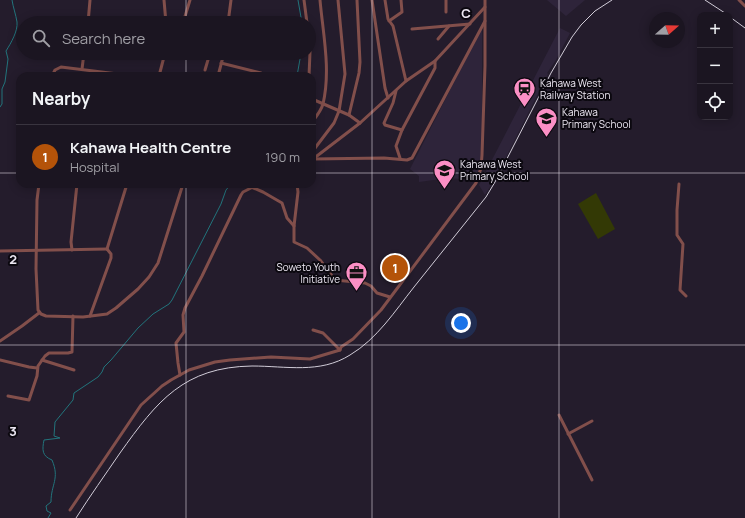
<!DOCTYPE html>
<html lang="en">
<head>
<meta charset="utf-8">
<style>
	body { margin:0; font-family:Manrope,sans-serif; background:#241e2a; color:#f1f3f6 }
	.controls { position:absolute; right:12px; top:12px; display:grid; overflow:hidden; border-radius:8px; box-shadow:0 2px 10px #0003 }
	.controls button { width:36px; height:36px; display:grid; place-items:center; padding:0; border:0; border-bottom:1px solid #39343f; background:#1b1521; color:#f1f3f6; font:20px sans-serif }
	.compass { position:absolute; left:649px; top:12px; width:36px; height:36px; border-radius:50%; background:#1b1521; box-shadow:0 2px 10px #0003; rotate:70deg }
	.you { position:absolute; left:461px; top:323px; width:14px; height:14px; margin:-10px; border:3px solid #fff; border-radius:50%; background:#1a73e8; box-shadow:0 0 0 6px #1a73e833 }
	.badge { display:grid; place-items:center; width:26px; height:26px; border-radius:50%; background:#b45309; color:#fff; font-size:13px; font-weight:700 }
	.pin { position:absolute; translate:-50% -50%; border:2px solid #fff; box-shadow:0 1px 4px #0006 }
	.list { margin:0; padding:0; list-style:none }
	h2 { display:flex; justify-content:space-between; align-items:center; height:52px; margin:0; padding:0 16px; font-size:17px }
	h2 small { font-size:13px; font-weight:400; color:#a09fa5 }
	.list li { display:grid; grid-template-columns:26px 1fr auto; gap:12px; align-items:center; box-sizing:border-box; height:64px; padding:0 16px; border-top:1px solid #39343f }
	.list b { display:block; font-size:15px; white-space:nowrap }
	.list p { margin:0; font-size:13px; white-space:nowrap; color:#a09fa5 }
	.list em { font-size:13px; font-style:normal; color:#a09fa5 }
	.icon { flex:none; width:22px; height:22px; fill:none; stroke:currentColor; stroke-width:2; stroke-linecap:round; stroke-linejoin:round }
	.map { position:relative; flex:none; width:745px; height:518px; overflow:hidden }
	.search { position:absolute; background:#1b1521; box-shadow:0 2px 10px #0003; left:16px; top:16px; width:300px; height:44px; display:flex; align-items:center; gap:10px; box-sizing:border-box; padding:0 14px; border-radius:22px; color:#a09fa5; font-size:15px }
	.panel { position:absolute; background:#1b1521; box-shadow:0 2px 10px #0003; left:16px; top:72px; width:300px; height:116px; border-radius:12px }
	.map>svg:first-child { display:block }
	.built { fill:#2e243a }
	.green { fill:#333905 }
	.lines { fill:none; stroke-linecap:round; stroke-linejoin:round }
	.stream { stroke:#22747c; stroke-width:1 }
	.minor { stroke:#824f4b; stroke-width:3 }
	.rail { stroke:#d1ccd8; stroke-width:1 }
	.grid { fill:none; stroke:#ece7f2; stroke-width:1; stroke-opacity:0.55 }
	.labels { text-anchor:middle; stroke-width:4; stroke-linejoin:round; paint-order:stroke }
	.poi-label { font-size:10px; fill:#ece7f2; stroke:#0b080f; text-anchor:start }
	.grid-label { font-size:13px; text-anchor:middle; font-weight:bold; fill:#ece7f2; stroke:#0b080f; stroke-width:4; stroke-linejoin:round; paint-order:stroke }
</style>
</head>
<body>
<div class="map">
<svg width="745" height="518" viewBox="0 0 745 518">
	<rect width="100%" height="100%" fill="#241c2c"/>
	<!-- built -->
	<g class="built">
		<polygon points="547,0 585,0 566,16"/>
		<polygon points="482,27 482,166 474,180 448,178 419,182 419,176 410,169"/>
		<polygon points="560,28 570,33 556,60 547,73 548,74 497,175 485,195 479,185"/>
	</g>
	<!-- green -->
	<polygon class="green" points="596,193 615,229 598,239 578,204"/>
	<g class="lines">
		<!-- stream -->
		<g class="stream">
			<polyline points="298,0 302,23"/>
			<polyline points="297,76 300,59 298,53"/>
			<path d="M0,107l2,-3v-15l3,-7 3,-23 -2,-8c5,-8 12,-20 11,-29 -1,-7 -4,-15 -5,-22"/>
			<path d="M48,518l3,-5 -4,-2 -1,-5 5,-4c0,-18 9,-23 1,-42 -10,-4 -10,-10 -8,-20l16,-2 -6,-2 1,-14 18,-22 1,-7 24,-16 4,-5 2,-5 7,-7 27,-32 15,-14 16,-10 3,-4 49,-96 5,-14 5,-6"/>
		</g>
		<!-- minor -->
		<g class="minor">
			<polyline points="164,0 166,23"/>
			<polyline points="304,0 307,23"/>
			<polyline points="372,0 385,88 388,98"/>
			<polyline points="385,0 388,19 393,26 406,81"/>
			<polyline points="739,0 745,6"/>
			<polyline points="446,12 446,0"/>
			<polyline points="228,21 248,23"/>
			<polyline points="389,21 402,12 401,0"/>
			<polyline points="88,23 90,0"/>
			<polyline points="183,23 190,0"/>
			<polyline points="228,23 231,0"/>
			<polyline points="412,29 470,24"/>
			<polyline points="438,39 449,26"/>
			<polyline points="221,63 261,73"/>
			<polyline points="82,69 84,53"/>
			<polyline points="205,70 210,53"/>
			<polyline points="52,76 55,70 61,67 134,76"/>
			<polyline points="159,76 165,53"/>
			<polyline points="218,76 224,53"/>
			<polyline points="309,76 310,52 309,39"/>
			<polyline points="396,91 393,103 384,123 385,125 402,130"/>
			<polyline points="312,99 349,115 360,123"/>
			<polyline points="349,115 359,73 360,62 357,0"/>
			<path d="M312,122c4,-5 9,-11 11,-18 8,-34 0,-70 -3,-104"/>
			<polyline points="312,152 334,123 339,111 345,74 338,0"/>
			<polyline points="400,158 396,146 402,130 435,68 435,61"/>
			<polyline points="313,159 384,158 407,160 412,158 485,21"/>
			<polyline points="313,159 360,123 406,81 435,61 485,7"/>
			<polyline points="39,184 37,200 36,269 38,310 41,314 46,316 83,317 107,314 116,308 138,289 149,277 158,263 183,184"/>
			<polyline points="244,184 263,192 282,203 287,218 294,226"/>
			<polyline points="297,184 298,192 294,226 294,242 307,248 320,260 335,280 365,283 371,286 377,293 390,297"/>
			<polyline points="679,184 677,210 677,235 683,244 680,290 686,296"/>
			<polyline points="107,249 127,184"/>
			<polyline points="72,250 71,242 77,184"/>
			<polyline points="0,251 107,249"/>
			<polyline points="90,316 111,258 111,254 107,249"/>
			<polyline points="313,330 323,333 340,350"/>
			<polyline points="0,341 22,326 39,313"/>
			<polyline points="0,360 29,367 37,368"/>
			<polyline points="42,360 74,370"/>
			<polyline points="180,375 178,363 176,343 184,332 183,315 185,308 202,276 241,195 243,192 253,187"/>
			<polyline points="8,396 29,400 37,376 38,366 45,356 49,353 68,353 72,352 73,316"/>
			<polyline points="559,415 592,480"/>
			<polyline points="568,434 592,421"/>
			<polyline points="70,510 141,405 162,386 171,380 189,370 215,362 230,360 271,357 310,359 340,350 341,347 353,339 381,310 476,183 481,168 482,155 485,66 485,0"/>
		</g>
		<!-- rail -->
		<g class="rail">
			<polyline points="705,0 728,15"/>
			<polyline points="730,17 745,28"/>
			<path d="M76,518c14,-22 29,-43 44,-65 37,-52 64,-86 132,-87 34,0 68,8 98,-11 27,-16 45,-44 64,-68 24,-30 48,-60 72,-90l9,-15 56,-109 21,-36 9,-12 14,-14 17,-11"/>
		</g>
	</g>
	<!-- grid -->
	<path class="grid" d="M186,0v23M372,0v518M559,0v518M186,53v23M0,173h20M312,173h433M186,184v334M0,345h745"/>
	<!-- icons -->
	<defs>
		<symbol id="station-pin" viewBox="-11 -11 22 30"><path d="M0 17L-7.5 6A9.5 9.5 0 1 1 7.5 6Z" fill="#fb8fc5" stroke="#0b080f"/><path d="M-3-6H3Q5-6 5-4V2Q5 4 3 4L4.5 6H3L1.5 4h-3L-3 6H-4.5L-3 4Q-5 4-5 2V-4Q-5-6-3-6ZM-3.5-4v3h7v-3ZM-3.5 1v1.5H-2V1ZM2 1v1.5H3.5V1Z" fill="#111"/></symbol>
		<symbol id="school-pin" viewBox="-11 -11 22 30"><path d="M0 17L-7.5 6A9.5 9.5 0 1 1 7.5 6Z" fill="#fb8fc5" stroke="#0b080f"/><path d="M0-5L7-2L0 1L-7-2ZM-4 1L0 2.5L4 1V4Q0 6-4 4Z" fill="#111"/></symbol>
		<symbol id="office-pin" viewBox="-11 -11 22 30"><path d="M0 17L-7.5 6A9.5 9.5 0 1 1 7.5 6Z" fill="#fb8fc5" stroke="#0b080f"/><path d="M-6-3h4V-5.5h4V-3h4V5H-6ZM-1-4.5V-3h2v-1.5ZM-6 0V1H6V0Z" fill="#111"/></symbol>
	</defs>
	<g fill-rule="evenodd">
		<use href="#station-pin" x="512" y="76" width="25" height="34"/>
		<use href="#school-pin" x="534" y="106" width="25" height="34"/>
		<use href="#school-pin" x="432" y="158" width="25" height="34"/>
		<use href="#office-pin" x="344" y="260" width="25" height="34"/>
	</g>
	<g class="labels">
		<!-- poi labels -->
		<g class="poi-label">
			<text x="540" y="87">Kahawa West<tspan x="540" dy="12">Railway Station</tspan></text>
			<text x="562" y="116">Kahawa<tspan x="562" dy="12">Primary School</tspan></text>
			<text x="460" y="168">Kahawa West<tspan x="460" dy="12">Primary School</tspan></text>
			<text x="340" y="271" text-anchor="end">Soweto Youth<tspan x="340" dy="12">Initiative</tspan></text>
		</g>
	</g>
	<g class="grid-label">
		<text x="466" y="18">C</text>
		<text x="13" y="264">2</text>
		<text x="13" y="436">3</text>
	</g>
</svg>
<div class="controls">
<button>+</button>
<button>−</button>
<button><svg class="icon" aria-label="locate" viewBox="0 0 24 24"><circle cx="12" cy="12" r="6"/><path d="M12 2v4M12 18v4M2 12h4M18 12h4"/></svg></button>
</div>
<svg class="compass" viewBox="-18 -18 36 36"><path d="M0-13l5 13h-10z" fill="#e53935"/><path d="M0 13l5-13h-10z" fill="#a09fa5"/></svg>
<div class="you"></div>
<div class="pin badge" style="left:395px;top:268px">1</div>
<div class="search"><svg class="icon" aria-label="search" viewBox="0 0 24 24"><circle cx="10" cy="10" r="6"/><path d="M15 15l6 6"/></svg>Search here</div>
<section class="panel">
<h2>Nearby<small></small></h2>
<ul class="list">
<li><span class="badge">1</span><div><b>Kahawa Health Centre</b><p>Hospital</p></div><em>190 m</em></li>
</ul>
</section>
</div>
</body>
</html>
